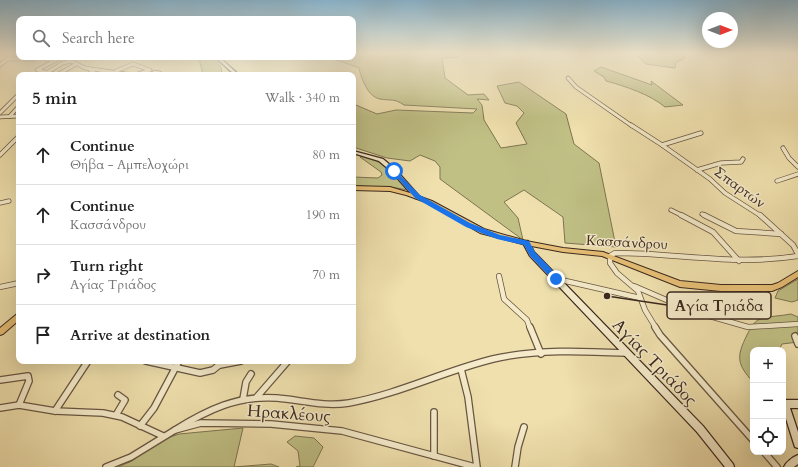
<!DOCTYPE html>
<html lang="en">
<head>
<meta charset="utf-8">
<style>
	body { margin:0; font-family:Cardo,serif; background:#f2f2f2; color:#222 }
	.controls { position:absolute; right:12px; bottom:12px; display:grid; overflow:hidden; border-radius:8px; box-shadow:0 4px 16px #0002 }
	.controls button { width:36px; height:36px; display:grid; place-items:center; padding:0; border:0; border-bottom:1px solid #e0e0e0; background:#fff; color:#222; font:20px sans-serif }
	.compass { position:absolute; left:702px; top:12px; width:36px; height:36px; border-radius:50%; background:#fff; box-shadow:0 4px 16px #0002; rotate:90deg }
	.stop { position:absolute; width:12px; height:12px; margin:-9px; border:3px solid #1a73e8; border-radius:50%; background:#fff }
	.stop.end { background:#1a73e8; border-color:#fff; box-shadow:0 1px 4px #0008 }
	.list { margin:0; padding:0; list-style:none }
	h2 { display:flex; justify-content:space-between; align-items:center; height:52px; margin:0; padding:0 16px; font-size:17px }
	h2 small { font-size:13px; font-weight:400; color:#767676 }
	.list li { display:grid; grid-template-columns:26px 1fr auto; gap:12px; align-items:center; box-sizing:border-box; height:60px; padding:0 16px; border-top:1px solid #e0e0e0 }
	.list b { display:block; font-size:15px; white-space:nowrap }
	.list p { margin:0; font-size:13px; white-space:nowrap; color:#767676 }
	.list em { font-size:13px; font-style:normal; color:#767676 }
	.icon { flex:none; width:22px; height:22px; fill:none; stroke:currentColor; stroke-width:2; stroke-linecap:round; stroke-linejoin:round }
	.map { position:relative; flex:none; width:798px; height:467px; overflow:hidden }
	.search { position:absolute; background:#fff; box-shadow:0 4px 16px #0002; left:16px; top:16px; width:340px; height:44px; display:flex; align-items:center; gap:10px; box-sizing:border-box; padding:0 14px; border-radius:8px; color:#767676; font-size:15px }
	.panel { position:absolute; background:#fff; box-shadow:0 4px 16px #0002; left:16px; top:72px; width:340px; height:292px; border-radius:8px }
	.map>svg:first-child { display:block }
	.green { fill:#c0c085; stroke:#7e7452 }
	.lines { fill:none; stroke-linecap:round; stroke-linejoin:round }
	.street-far3-casing { stroke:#685642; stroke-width:4.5 }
	.street-far2-casing { stroke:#685642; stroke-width:5 }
	.street-far1-casing { stroke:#685642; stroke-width:6 }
	.street-casing { stroke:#685642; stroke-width:8 }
	.secondary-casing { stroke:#3b281e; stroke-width:2.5 }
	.primary-casing { stroke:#3b281e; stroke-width:2 }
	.street-far3 { stroke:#f5ebca; stroke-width:3 }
	.street-far2 { stroke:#f5ebca; stroke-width:3.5 }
	.street-far1 { stroke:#f5ebca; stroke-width:4.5 }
	.street { stroke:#f5ebca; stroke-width:5.5 }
	.secondary { fill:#f5ebca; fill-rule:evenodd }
	.primary { fill:#e8c076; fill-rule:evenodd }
	.route { fill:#1a73e8 }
	.labels { text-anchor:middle; stroke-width:3; stroke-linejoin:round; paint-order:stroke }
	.street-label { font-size:14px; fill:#3b281e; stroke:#f5ebca }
	.near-street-label { font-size:17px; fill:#3b281e; stroke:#f5ebca }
	.leader { fill:none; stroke:#3b281e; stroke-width:1.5 }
	.callout-dot { fill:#3b281e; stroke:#f5ebca; stroke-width:1.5 }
	.callout { fill:#f5ebca; stroke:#3b281e; stroke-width:1.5 }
	.callout-label { font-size:15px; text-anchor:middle; font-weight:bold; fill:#3b281e }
</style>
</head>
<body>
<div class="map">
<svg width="798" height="467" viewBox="0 0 798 467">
	<rect width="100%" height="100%" fill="#efe0ad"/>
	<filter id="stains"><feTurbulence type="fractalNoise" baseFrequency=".005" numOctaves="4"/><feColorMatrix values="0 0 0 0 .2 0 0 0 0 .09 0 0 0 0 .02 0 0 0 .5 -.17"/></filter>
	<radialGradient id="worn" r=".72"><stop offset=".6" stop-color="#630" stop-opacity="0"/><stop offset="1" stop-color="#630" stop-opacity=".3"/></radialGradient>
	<!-- green -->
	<g class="green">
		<path d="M353,53h99l6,4 -16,1 3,20 23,17 16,-1 5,6 -12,-1 5,6 2,15 17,28 26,-4 -11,-21 8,-10 -7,-7 -12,-3 -8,-17 22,-4 47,32 8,30 25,19 17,84 -51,-4 -2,-26 -39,-27 -20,12 14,16 5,22 -83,-61v-12l-5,-6 -15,-6 -10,6 -23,-3 -34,-11v-42h3l21,9 19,-4 77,3 4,-4 -73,-4c-10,-7 -13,-4 -24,-6 -12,-2 -19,-21 -21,-31l-31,-11h25z"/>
		<polygon points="638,53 685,53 684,59 676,62 675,68 646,64 636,55"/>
		<polygon points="197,57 212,57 221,67 222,75 203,75 199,58"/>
		<path d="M601,67l51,18 -1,-4 32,24 -18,2c-14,-12 -40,-21 -59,-26l-2,-4 -10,-6z"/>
		<path d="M363,156c14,2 40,20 45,34l-18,-3 -37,-1v-9l25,1 4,-3 -1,-3 -21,-15z"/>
		<polygon points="798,279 798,300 792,302 775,298 778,291"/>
		<path d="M791,314l7,3v25l-16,2 -3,6h-26v32c-16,-18 -17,-25 -6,-47 3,-6 6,-13 13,-16 9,-3 21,-3 31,-5z"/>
		<polygon points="243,428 234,467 271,464 279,467 118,467 132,461 155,442 179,434"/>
		<polygon points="295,436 314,438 323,447 313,467 296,467 300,466 298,451 287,442"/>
	</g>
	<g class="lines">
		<defs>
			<g id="street-far3">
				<polyline points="62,57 37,70 57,75 76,64"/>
				<polyline points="9,59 35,59 38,57"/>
				<polyline points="47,60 57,59"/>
				<polyline points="0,65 15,53"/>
				<polyline points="90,70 98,75"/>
				<polyline points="116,71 133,64 150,70 135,75"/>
				<polyline points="154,72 160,73 158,75"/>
				<polyline points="43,75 63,63 71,61 85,68 133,75"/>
				<polyline points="568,78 576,87 632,126"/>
				<polyline points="0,113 19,94"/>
				<polyline points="10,116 19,106"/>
				<polyline points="0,117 19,116"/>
			</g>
			<g id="street-far2">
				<polyline points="631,125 662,145 701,133"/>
				<polyline points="662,145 710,179 725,193 761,216"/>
				<polyline points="783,148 789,158 798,167"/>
				<polyline points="0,155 19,136"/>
				<polyline points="697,170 721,163 741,162 743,159"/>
				<polyline points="777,181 798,174"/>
				<polyline points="0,203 9,201"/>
				<polyline points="671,210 683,216"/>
				<polyline points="702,214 706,216"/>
			</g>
			<g id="street-far1">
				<polyline points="681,215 713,232 739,261"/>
				<polyline points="704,215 736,231 781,234"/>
				<polyline points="760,215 793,245 798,254"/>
				<polyline points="499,276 504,299 527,320 530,328"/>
				<polyline points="557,279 640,298"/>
				<polyline points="634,286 692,311 748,327 798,324"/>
				<polyline points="0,287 19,283"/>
				<path d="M656,328l-11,-18 -7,-19 -21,-18 -7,-10v-7l5,-3c63,0 120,13 183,3"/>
			</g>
			<g id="street">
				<polyline points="530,327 541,354"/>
				<polyline points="655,327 660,335 753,440"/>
				<polyline points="795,336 798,344"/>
				<polyline points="146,361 200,373 213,370 224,361"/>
				<polyline points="220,365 241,361"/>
				<polyline points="461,369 468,397 477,467"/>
				<polyline points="0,380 28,376 29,381 19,405"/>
				<polyline points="256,398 288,361"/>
				<polyline points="243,399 246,382 251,374"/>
				<polyline points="0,408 19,405 55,411 103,413 122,417 163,436"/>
				<polyline points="55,411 88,361"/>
				<polyline points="434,412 434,456"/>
				<polyline points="116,415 125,400 118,395"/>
				<polyline points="140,426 154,408 179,361"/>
				<path d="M175,430c32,-20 63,-35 102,-32 24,2 47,9 72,5 50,-9 95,-32 144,-44 44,-10 89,-8 133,-6"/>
				<polyline points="764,452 777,467"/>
				<polyline points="106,467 131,457 175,430 201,423 271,424 342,431 475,467"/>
				<polyline points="515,467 518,447 524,427"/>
			</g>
			<g id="secondary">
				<polygon points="215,57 219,57 239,75 235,75"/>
				<polygon points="353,151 383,159 396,170 419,196 420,197 419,198 415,198 392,172 379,161 353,153"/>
				<polygon points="524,241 528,241 534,252 703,426 733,464 734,467 725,467 697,432 530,256 523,243"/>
				<polygon points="785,400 798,400 798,408 790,408 798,432 798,448 795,447 794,444 783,409 783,401"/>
				<path d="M798,455v9l-4,3h-10c2,-5 9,-10 14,-12z"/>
			</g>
			<g id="primary">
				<polygon points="353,186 390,187 410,193 432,201 484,229 526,241 563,248 603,252 680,281 721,285 772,285 778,283 798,271 798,277 782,287 772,291 721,291 680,287 602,256 563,252 526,245 480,233 428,203 406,195 390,191 353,190"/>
				<polygon points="19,313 19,320 3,334 0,335 0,328 17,314"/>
			</g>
		</defs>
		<!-- street-far3 casing -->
		<use href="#street-far3" class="street-far3-casing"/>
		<!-- street-far2 casing -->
		<use href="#street-far2" class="street-far2-casing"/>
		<!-- street-far1 casing -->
		<use href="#street-far1" class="street-far1-casing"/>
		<!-- street casing -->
		<use href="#street" class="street-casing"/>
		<!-- secondary casing -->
		<use href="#secondary" class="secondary-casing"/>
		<!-- primary casing -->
		<use href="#primary" class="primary-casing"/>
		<!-- street-far3 -->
		<use href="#street-far3" class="street-far3"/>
		<!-- street-far2 -->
		<use href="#street-far2" class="street-far2"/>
		<!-- street-far1 -->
		<use href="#street-far1" class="street-far1"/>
		<!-- street -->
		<use href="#street" class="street"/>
		<!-- secondary -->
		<use href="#secondary" class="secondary"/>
		<!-- primary -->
		<use href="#primary" class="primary"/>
	</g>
	<!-- sky -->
	<linearGradient id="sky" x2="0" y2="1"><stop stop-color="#89b7d2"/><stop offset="0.45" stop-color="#f8f1da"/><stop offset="1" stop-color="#f8f1da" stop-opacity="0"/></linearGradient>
	<rect width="798" height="118" fill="url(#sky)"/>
	<!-- route -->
	<polygon class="route" points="394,169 420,195 470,223 500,235 529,241 535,252 559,277 559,281 554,281 530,256 524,245 497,239 466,227 415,198 392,172"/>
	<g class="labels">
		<!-- street labels -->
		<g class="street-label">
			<text transform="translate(740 187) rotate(36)" y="5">Σπαρτών</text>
			<text transform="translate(627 242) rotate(3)" y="5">Κασσάνδρου</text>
		</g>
		<!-- near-street labels -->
		<g class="near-street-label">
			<text transform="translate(655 362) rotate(46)" y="6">Αγίας Τριάδος</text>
			<text transform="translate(289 413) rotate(4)" y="6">Ηρακλέους</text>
		</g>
	</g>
	<!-- callouts -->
	<path class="leader" d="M607 296L667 305"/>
	<circle class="callout-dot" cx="607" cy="296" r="4"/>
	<rect class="callout" x="667" y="292" width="104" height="27" rx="4"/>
	<g class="callout-label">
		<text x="719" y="311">Αγία Τριάδα</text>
	</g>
	<rect width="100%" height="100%" filter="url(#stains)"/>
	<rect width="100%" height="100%" fill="url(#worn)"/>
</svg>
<div class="controls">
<button>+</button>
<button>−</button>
<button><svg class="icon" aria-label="locate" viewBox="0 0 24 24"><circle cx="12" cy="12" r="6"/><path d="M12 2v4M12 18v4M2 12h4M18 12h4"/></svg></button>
</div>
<svg class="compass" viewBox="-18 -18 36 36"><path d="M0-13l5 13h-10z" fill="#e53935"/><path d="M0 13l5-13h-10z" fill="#767676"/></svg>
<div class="stop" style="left:394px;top:171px"></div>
<div class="stop end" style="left:556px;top:279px"></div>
<div class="search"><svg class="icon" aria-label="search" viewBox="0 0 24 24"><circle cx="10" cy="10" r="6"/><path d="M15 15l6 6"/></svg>Search here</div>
<section class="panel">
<h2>5 min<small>Walk · 340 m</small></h2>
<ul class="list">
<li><svg class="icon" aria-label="ahead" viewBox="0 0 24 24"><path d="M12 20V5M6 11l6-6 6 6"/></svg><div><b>Continue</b><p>Θήβα - Αμπελοχώρι</p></div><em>80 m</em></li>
<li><svg class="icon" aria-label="ahead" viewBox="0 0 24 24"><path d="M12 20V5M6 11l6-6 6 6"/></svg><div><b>Continue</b><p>Κασσάνδρου</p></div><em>190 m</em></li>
<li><svg class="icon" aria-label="right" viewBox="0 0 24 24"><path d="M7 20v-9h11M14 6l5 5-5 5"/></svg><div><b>Turn right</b><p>Αγίας Τριάδος</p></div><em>70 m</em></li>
<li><svg class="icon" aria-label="arrive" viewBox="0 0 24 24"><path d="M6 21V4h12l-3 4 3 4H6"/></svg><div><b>Arrive at destination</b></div></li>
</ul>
</section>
</div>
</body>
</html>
